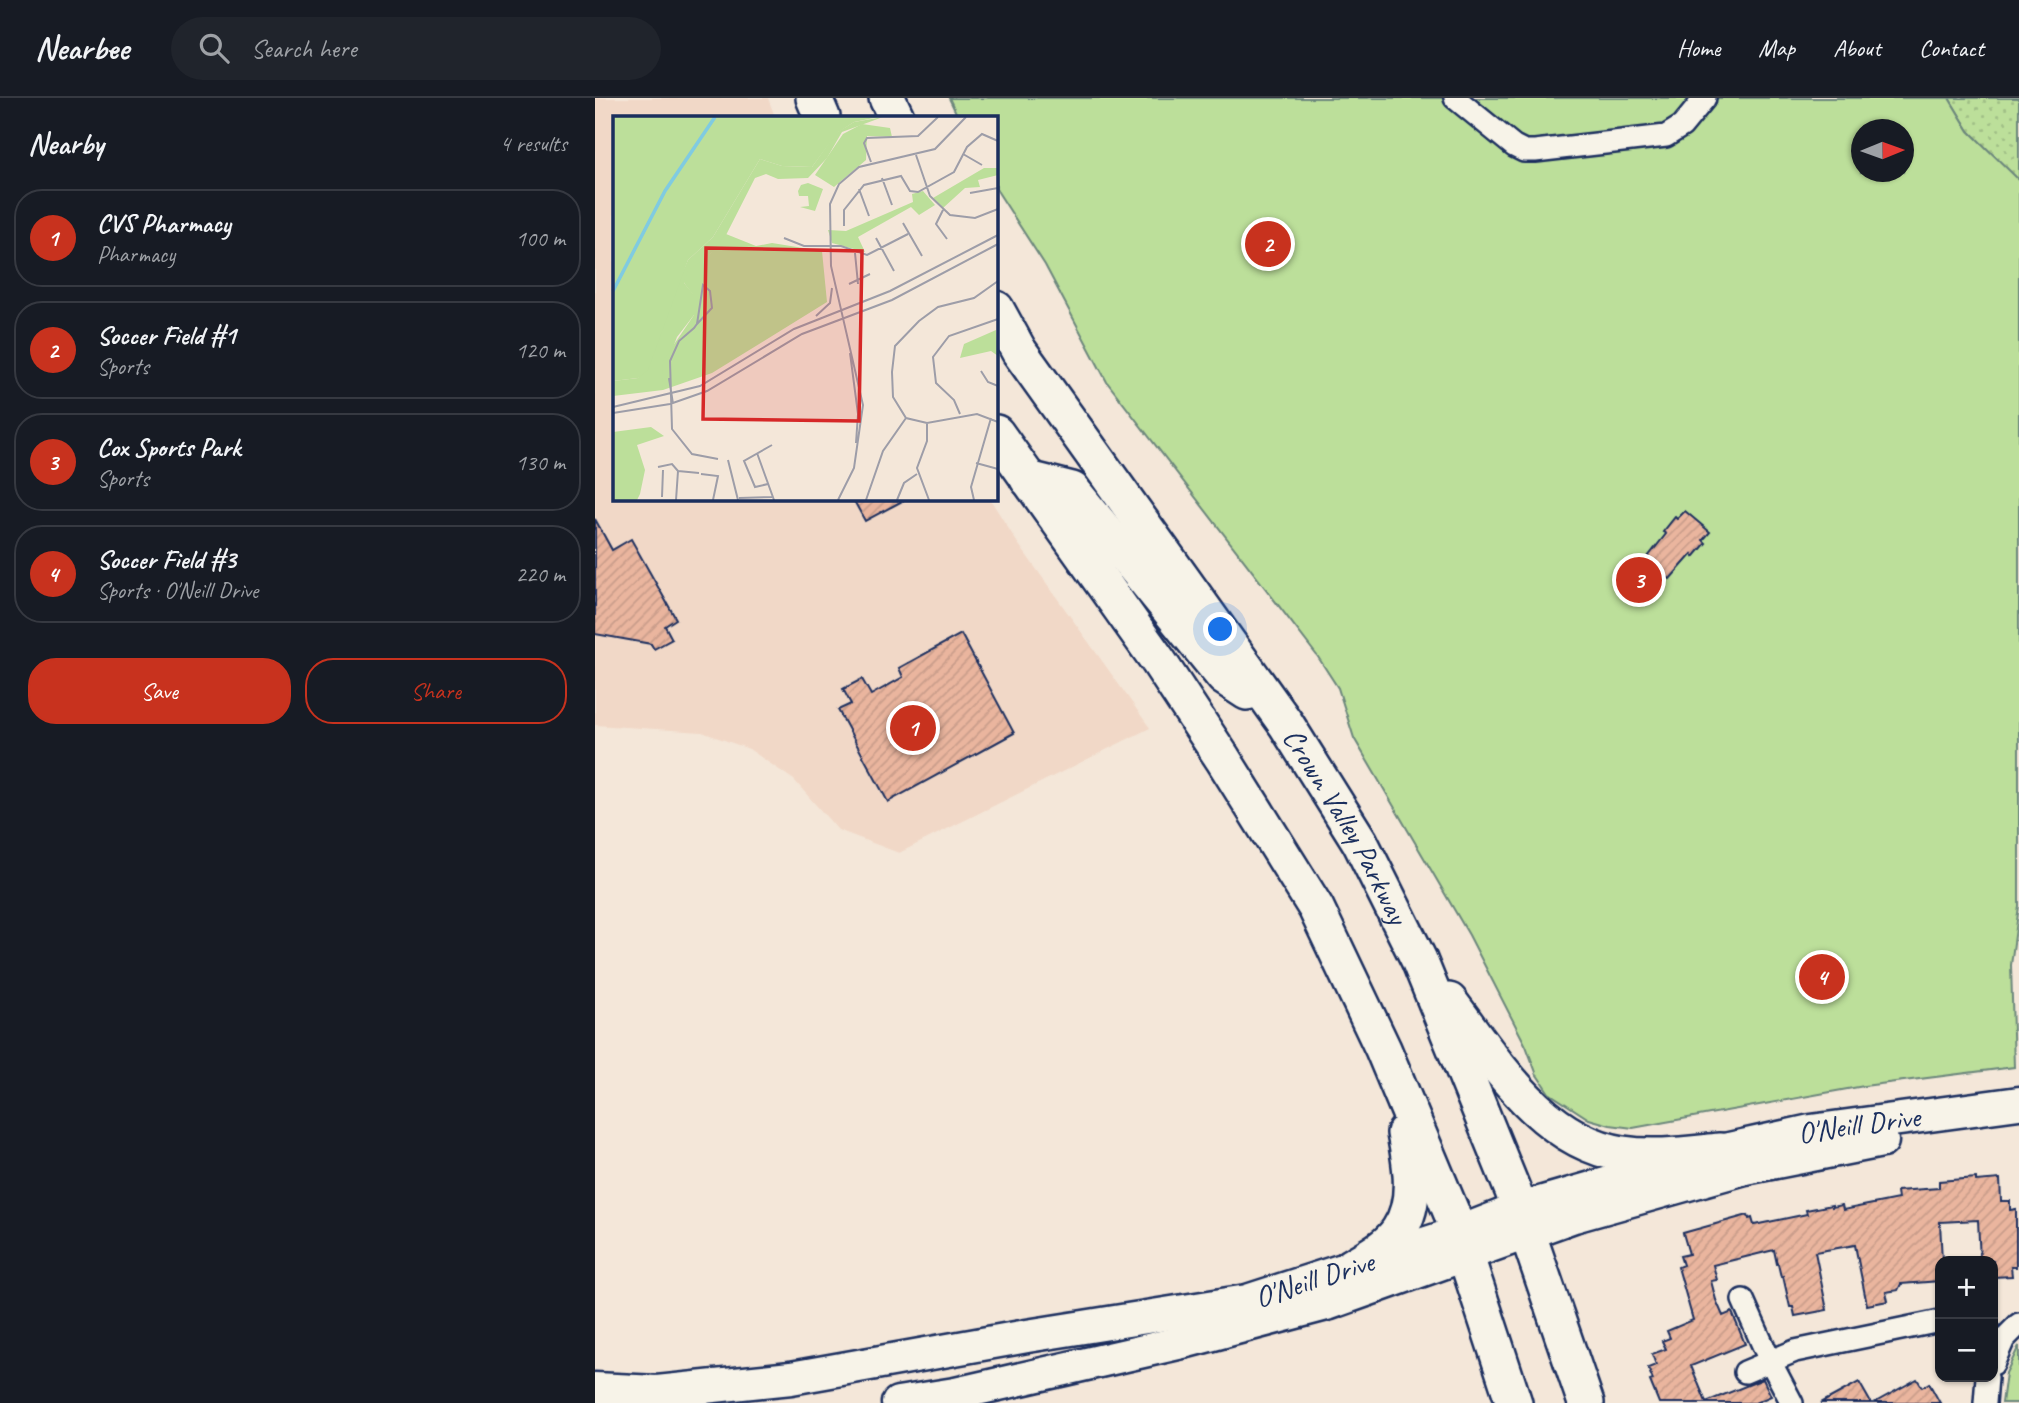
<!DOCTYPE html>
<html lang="en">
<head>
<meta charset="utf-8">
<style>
	body { margin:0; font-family:Caveat,sans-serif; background:#20242c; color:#f1f3f6 }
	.controls { position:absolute; right:21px; bottom:21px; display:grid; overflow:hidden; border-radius:14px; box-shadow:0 2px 5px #0004 }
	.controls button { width:63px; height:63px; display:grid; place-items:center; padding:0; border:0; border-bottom:2px solid #363941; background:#171b24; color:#f1f3f6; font:35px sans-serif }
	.compass { position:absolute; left:1256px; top:21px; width:63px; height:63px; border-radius:50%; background:#171b24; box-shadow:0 2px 5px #0004; rotate:89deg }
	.you { position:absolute; left:626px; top:532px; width:24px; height:24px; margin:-18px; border:5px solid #fff; border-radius:50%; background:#1a73e8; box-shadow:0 0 0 10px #1a73e833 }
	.badge { display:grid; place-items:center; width:46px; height:46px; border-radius:50%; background:#c8321e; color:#fff; font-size:23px; font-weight:700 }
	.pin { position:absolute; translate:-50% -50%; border:4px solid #fff; box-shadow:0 2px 7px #0006 }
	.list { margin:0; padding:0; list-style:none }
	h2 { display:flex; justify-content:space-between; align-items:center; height:91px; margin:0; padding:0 28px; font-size:30px }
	h2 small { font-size:23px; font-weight:400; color:#9ea1a6 }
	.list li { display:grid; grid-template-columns:46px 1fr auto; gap:21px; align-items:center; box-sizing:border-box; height:98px; margin:0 14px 14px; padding:0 14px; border:2px solid #363941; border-radius:28px }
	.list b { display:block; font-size:26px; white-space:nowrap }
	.list p { margin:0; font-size:23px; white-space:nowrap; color:#9ea1a6 }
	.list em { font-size:23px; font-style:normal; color:#9ea1a6 }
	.actions { display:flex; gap:14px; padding:21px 28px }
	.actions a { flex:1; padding:16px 0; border:2px solid #c8321e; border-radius:28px; text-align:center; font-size:24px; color:#c8321e }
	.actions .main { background:#c8321e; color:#fff }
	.icon { flex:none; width:38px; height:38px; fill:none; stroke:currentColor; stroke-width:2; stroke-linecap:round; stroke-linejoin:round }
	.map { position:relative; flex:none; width:1424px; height:1305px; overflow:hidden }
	header { display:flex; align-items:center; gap:42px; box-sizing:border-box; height:98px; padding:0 35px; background:#171b24; border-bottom:2px solid #363941 }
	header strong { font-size:33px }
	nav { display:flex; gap:38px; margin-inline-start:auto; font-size:24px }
	.search { width:490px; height:63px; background:#20242c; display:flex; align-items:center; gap:18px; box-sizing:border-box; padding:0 24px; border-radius:38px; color:#9ea1a6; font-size:26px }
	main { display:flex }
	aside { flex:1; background:#171b24 }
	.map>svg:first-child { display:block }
	.built { fill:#f1d8c7 }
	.grass { fill:url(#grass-dots); stroke:#6c877c; stroke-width:2 }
	.park { fill:#bcdf9a; stroke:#6c877c; stroke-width:2; fill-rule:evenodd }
	.building { fill:url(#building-hatch); stroke:#1b2f5e; stroke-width:2 }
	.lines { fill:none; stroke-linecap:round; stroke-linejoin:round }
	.minor-casing { stroke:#1b2f5e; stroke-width:26 }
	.secondary-casing { stroke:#1b2f5e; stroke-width:37 }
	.primary-casing { stroke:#1b2f5e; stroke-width:40 }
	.minor { stroke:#f7f3e8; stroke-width:21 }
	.secondary { stroke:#f7f3e8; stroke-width:32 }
	.primary { stroke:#f7f3e8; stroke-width:35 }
	.labels { text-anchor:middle; stroke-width:5; stroke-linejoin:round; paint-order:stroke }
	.street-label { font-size:30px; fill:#1b2f5e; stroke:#f7f3e8 }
	.inset-river { fill:none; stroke:#80cbe1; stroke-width:3.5 }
	.inset-road { fill:none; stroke:#9d9da8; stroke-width:2 }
	.view { fill:#d62828; fill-opacity:0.15; stroke:#d62828; stroke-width:3.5 }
	.inset-edge { fill:none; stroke:#1b2f5e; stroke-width:3.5 }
</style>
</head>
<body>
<header>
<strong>Nearbee</strong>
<div class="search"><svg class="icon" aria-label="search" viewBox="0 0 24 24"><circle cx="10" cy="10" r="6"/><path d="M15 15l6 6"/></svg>Search here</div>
<nav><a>Home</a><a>Map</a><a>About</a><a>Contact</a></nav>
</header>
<main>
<aside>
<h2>Nearby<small>4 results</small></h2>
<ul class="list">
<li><span class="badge">1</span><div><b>CVS Pharmacy</b><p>Pharmacy</p></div><em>100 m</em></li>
<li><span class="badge">2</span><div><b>Soccer Field #1</b><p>Sports</p></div><em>120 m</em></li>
<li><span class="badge">3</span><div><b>Cox Sports Park</b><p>Sports</p></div><em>130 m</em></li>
<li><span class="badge">4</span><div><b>Soccer Field #3</b><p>Sports · O'Neill Drive</p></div><em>220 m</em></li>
</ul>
<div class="actions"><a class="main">Save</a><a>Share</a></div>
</aside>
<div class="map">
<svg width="1424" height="1305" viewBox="0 0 1424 1305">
	<defs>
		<pattern id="grass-dots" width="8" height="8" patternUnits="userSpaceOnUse" patternTransform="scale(1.75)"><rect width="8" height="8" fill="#bcdf9a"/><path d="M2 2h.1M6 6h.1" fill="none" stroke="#a1c087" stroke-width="1.8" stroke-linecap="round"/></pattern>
		<pattern id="building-hatch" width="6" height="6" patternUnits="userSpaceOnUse" patternTransform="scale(1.75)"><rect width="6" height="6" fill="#eab59e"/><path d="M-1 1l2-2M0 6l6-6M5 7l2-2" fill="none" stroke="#c89c8a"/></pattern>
	</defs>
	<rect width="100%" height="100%" fill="#f4e7d9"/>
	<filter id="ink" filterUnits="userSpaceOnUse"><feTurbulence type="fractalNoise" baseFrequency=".0143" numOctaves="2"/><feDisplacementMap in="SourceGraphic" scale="14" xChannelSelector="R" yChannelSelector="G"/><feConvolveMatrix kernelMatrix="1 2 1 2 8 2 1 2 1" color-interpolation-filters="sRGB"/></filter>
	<g filter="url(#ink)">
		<!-- built -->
		<polygon class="built" points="0,0 173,0 180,19 19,19 19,401 395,401 422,444 555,630 304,755 243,732 199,682 154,651 107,634 0,627"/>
		<!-- grass -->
		<polygon class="grass" points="1354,0 1424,0 1424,84 1374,33"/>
		<!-- park -->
		<g class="park">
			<path d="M354,0h1000l20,33 50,49v726l-8,59 3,102 -150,19 -231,42 -23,-3 -21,-6 -40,-26 -12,-18 -11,-29 -57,-111 -115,-197 -16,-50 -20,-31 -211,-275 -62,-117 -49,-76v-72h-38zM1266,32h42v42h-42z"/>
			<polygon points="1424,1248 1424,1305 1407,1305 1411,1275"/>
		</g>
		<!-- building -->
		<g class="building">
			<polygon points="258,401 311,401 270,423"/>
			<polygon points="1090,413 1115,434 1108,442 1111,445 1099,459 1097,456 1075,481 1049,464 1071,436 1068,434 1080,419 1082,421"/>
			<polygon points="0,421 17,452 36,441 81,521 70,528 77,541 59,551 56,546 0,536"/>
			<polygon points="366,536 419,635 293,704 243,612 256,606 248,591 267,581 276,597 308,579 304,570"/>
			<polygon points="1381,1080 1381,1083 1405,1081 1406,1103 1415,1103 1415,1112 1421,1111 1421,1169 1416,1169 1417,1178 1398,1179 1398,1163 1385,1163 1383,1122 1345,1124 1347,1163 1345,1163 1345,1183 1306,1186 1303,1192 1291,1194 1293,1203 1272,1207 1260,1147 1220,1154 1232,1212 1200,1218 1198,1209 1195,1209 1188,1178 1186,1179 1183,1166 1182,1166 1179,1152 1118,1167 1122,1182 1116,1183 1121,1202 1128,1218 1137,1214 1150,1246 1096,1268 1111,1304 1168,1281 1176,1298 1160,1305 1064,1305 1055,1283 1058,1282 1053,1270 1061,1267 1057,1256 1071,1251 1067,1243 1075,1240 1072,1233 1098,1222 1083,1169 1088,1167 1085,1158 1094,1156 1088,1135 1153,1117 1154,1121 1157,1120 1159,1127 1212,1116 1211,1112 1237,1107 1237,1109 1247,1107 1248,1112 1303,1101 1302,1093 1344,1090 1344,1083"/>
			<polygon points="1322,1281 1327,1289 1334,1285 1345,1305 1279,1305"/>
			<polygon points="1264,1284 1276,1305 1226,1305"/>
		</g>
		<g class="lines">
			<defs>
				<g id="minor">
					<polyline points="860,0 919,48 929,53 940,53 1071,38 1087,28 1110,0"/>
					<polyline points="1148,1202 1175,1263 1197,1305"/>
					<polyline points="1398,1266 1409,1241 1424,1226"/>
					<polyline points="1150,1274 1200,1253 1345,1223"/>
					<polyline points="1390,1305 1392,1279"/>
				</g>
				<g id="secondary">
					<path id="s1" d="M0,1291l62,3 134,-14 236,-42 220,-35 211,-68 61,-24 201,-58 91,-20 208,-28"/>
					<polyline points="303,1305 360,1296 588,1244 735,1205 979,1118 1150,1070 1287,1043"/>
				</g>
				<g id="primary">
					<polyline points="219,0 227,19"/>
					<polyline points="292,0 301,19"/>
					<path id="s2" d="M401,211l23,42 267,373 74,118 59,118 94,231 73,212"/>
					<polyline points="401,335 564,564 628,661 721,810 788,951 857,1116 919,1305"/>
					<polyline points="433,381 477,392 629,579 652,594"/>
					<path d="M854,903c46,60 92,140 174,153 32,5 65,0 97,-3"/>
					<path d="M756,1169c16,-10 37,-20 48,-37 19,-28 12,-65 6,-97"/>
				</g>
			</defs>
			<!-- minor casing -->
			<use href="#minor" class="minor-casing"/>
			<!-- secondary casing -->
			<use href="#secondary" class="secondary-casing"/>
			<!-- primary casing -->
			<use href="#primary" class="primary-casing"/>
			<!-- minor -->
			<use href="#minor" class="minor"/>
			<!-- secondary -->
			<use href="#secondary" class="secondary"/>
			<!-- primary -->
			<use href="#primary" class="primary"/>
		</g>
	</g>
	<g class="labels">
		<!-- street labels -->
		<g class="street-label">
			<text dy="10" stroke="none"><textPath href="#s2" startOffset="625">Crown Valley Parkway</textPath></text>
			<text dy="10" stroke="none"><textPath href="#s1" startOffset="1297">O'Neill Drive</textPath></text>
			<text dy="10" stroke="none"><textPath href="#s1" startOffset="730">O'Neill Drive</textPath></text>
		</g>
	</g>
	<!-- overview -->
	<g transform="translate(18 18)">
		<rect width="385" height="385" fill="#f4e7d9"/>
		<path d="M270,1l-41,15 -15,26 -19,20 -30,1 -12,-5 -11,4 -31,61 -40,44 10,12v20l-17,22 -13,34 -1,19 -50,6v-15l25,-3 50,-118 25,-23 47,-78 22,7 30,1 24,-34 18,-11zM195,67l15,6 -8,22 -15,-4 9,-1 -1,-10h-9l-1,-5 3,-6zM38,311l13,9 -27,9 8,25 -5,24 -3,6h-24v-68z" fill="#bcdf9a"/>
		<path d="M0,1h266l-25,5 -17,11 -25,34 -30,-1 -22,-7 -47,78 -25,23 -40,110 -10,8 -25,3zM249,8l28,4 2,9 -25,-1 -1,24 -32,27 -19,-12 28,-41zM371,52h14v7l-20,5 2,7 -15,1 -22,20 -10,-10zM310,75l12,14 -16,10 -8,-8 -53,30 7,15 -33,-9 -4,-13 18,1 67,-29 -1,-8zM113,118l30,12 16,-3 50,8 5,51 -115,71 -49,17 -1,-28 32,-47v-19l-10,-13 3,-11 23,-18zM383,214l2,26 -7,-5 -31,7 4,-14z" fill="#bcdf9a"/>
		<path class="inset-river" d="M0,175l52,-100 50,-74"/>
		<path class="inset-road" d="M350,38l19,11M303,39l14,41 20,19 25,3 23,-9M258,46l-7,-19 3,-5 51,-2 20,-19M269,62l10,27M246,73l10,27M357,77l28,-5M330,94l-7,14 11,15M290,107l19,33M231,110v-16l20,-25 37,-9 9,15 8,1 36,-20 13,-25 15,-13 16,7M171,122l20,8h37l26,9 41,-21M263,122l18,33M242,137l3,31M385,165l-24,17 -36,9 -19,14 -24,25 -3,26 1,25 13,21 21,5 50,-9 21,8M236,168l21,-10M203,200l14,-13 2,-15M84,208l6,-39 7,6 2,17 -2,2 -13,14 -3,4 -15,13 -9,20 2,68 20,25 26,5M237,237l8,61 -2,29M368,255l7,11 10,4M56,262l4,26M0,291l87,-21 94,-57 96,-38 108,-56M0,297l57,-9 37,-13 95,-57 90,-34 106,-56M347,298l-6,-14 -18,-17 -3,-26 16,-21 49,-17M314,307v18l-10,27 12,32M144,337l17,47M115,344l10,40M363,347l22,6M45,351l14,-3 6,7M65,355l21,2M88,358l17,2 -5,24M155,368l-13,3 -11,-26 28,-16M49,381l1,-27M126,382l33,-1M63,384l2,-29M225,384l16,-32 9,-63 -32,-139 -1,-62 9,-20 20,-17 76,-18 31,-32M253,384l17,-49 23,-33M284,384l7,-17 13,-9M361,384l-3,-13 20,-69"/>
		<path class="view" d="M93,132l156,3 -3,170 -156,-2z"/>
		<rect width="385" height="385" class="inset-edge"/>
	</g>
</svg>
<div class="controls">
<button>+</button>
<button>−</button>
</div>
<svg class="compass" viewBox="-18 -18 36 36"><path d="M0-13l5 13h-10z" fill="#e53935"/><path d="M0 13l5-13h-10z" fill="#9ea1a6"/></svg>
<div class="you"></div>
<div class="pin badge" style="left:318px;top:630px">1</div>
<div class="pin badge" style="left:673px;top:146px">2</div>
<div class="pin badge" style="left:1044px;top:482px">3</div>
<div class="pin badge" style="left:1227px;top:879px">4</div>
</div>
</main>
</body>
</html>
